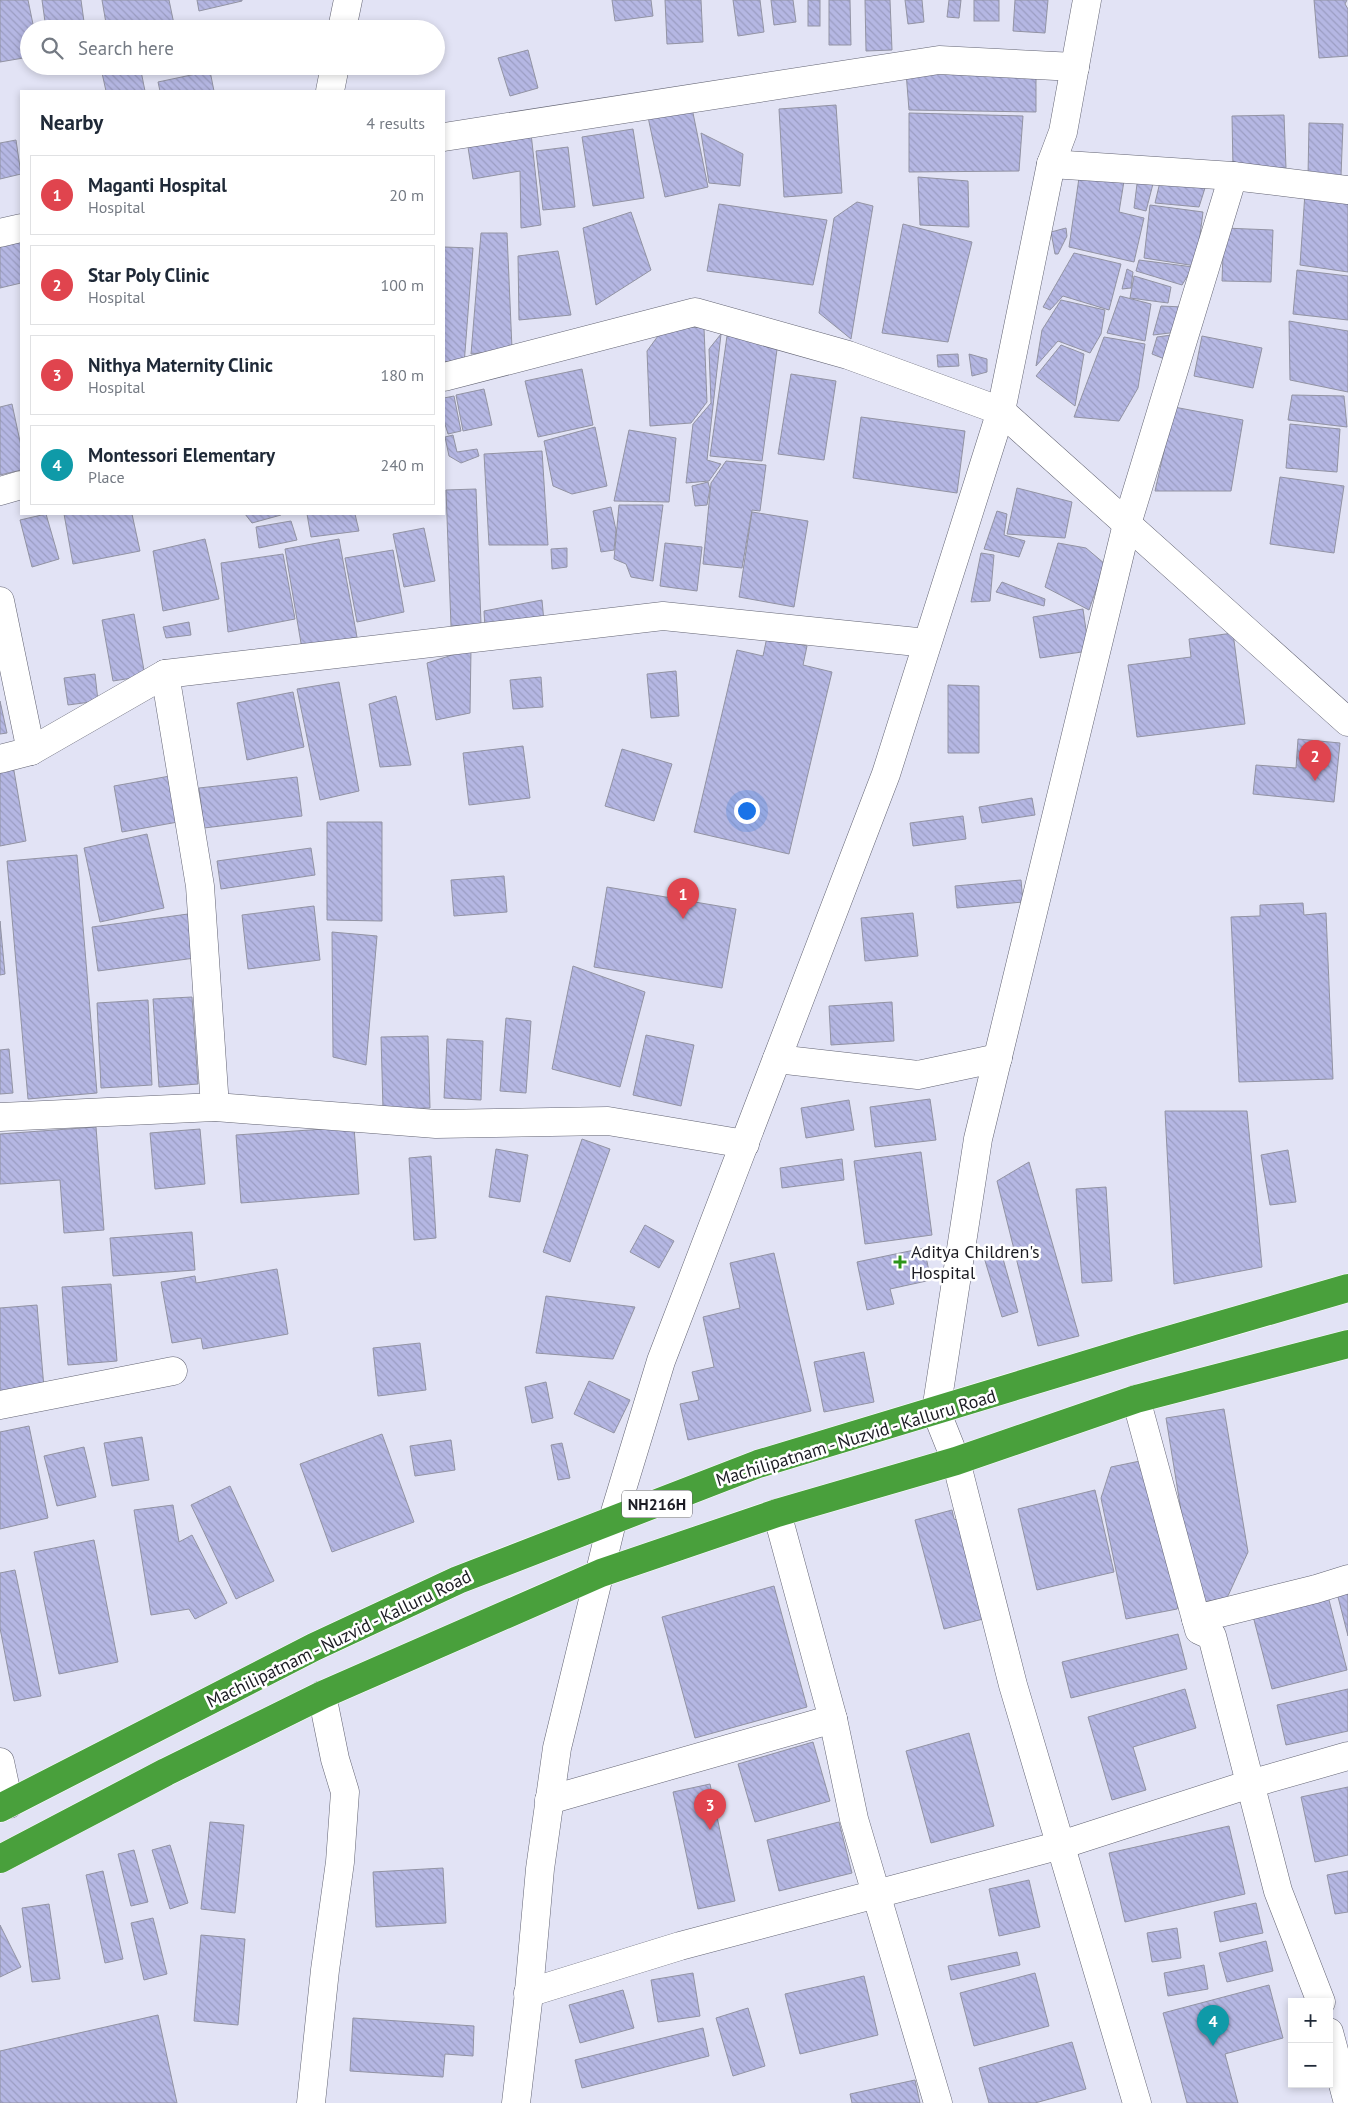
<!DOCTYPE html>
<html lang="en">
<head>
<meta charset="utf-8">
<style>
	body { margin:0; font-family:"PT Sans",sans-serif; background:#f2f2f3; color:#1f2937 }
	.controls { position:absolute; right:15px; bottom:15px; display:grid; overflow:hidden; border-radius:0px; box-shadow:0 2px 8px #0003 }
	.controls button { width:45px; height:45px; display:grid; place-items:center; padding:0; border:0; border-bottom:1px solid #e0e1e3; background:#fff; color:#1f2937; font:25px sans-serif }
	.you { position:absolute; left:746px; top:810px; width:18px; height:18px; margin:-12px; border:4px solid #fff; border-radius:50%; background:#1a73e8; box-shadow:0 0 0 8px #1a73e833 }
	.badge { display:grid; place-items:center; width:32px; height:32px; border-radius:50%; background:#d93025; color:#fff; font-size:16px; font-weight:700 }
	.pin { position:absolute; translate:-50% -41px; filter:drop-shadow(0 1px 2px #0008) }
	.pin::after { content:''; position:absolute; top:26px; width:18px; height:15px; background:inherit; clip-path:polygon(0 0,100% 0,50% 100%) }
	.list { margin:0; padding:0; list-style:none }
	h2 { display:flex; justify-content:space-between; align-items:center; height:65px; margin:0; padding:0 20px; font-size:21px }
	h2 small { font-size:16px; font-weight:400; color:#747a83 }
	.list li { display:grid; grid-template-columns:32px 1fr auto; gap:15px; align-items:center; box-sizing:border-box; height:80px; margin:0 10px 10px; padding:0 10px; border:1px solid #e0e1e3; border-radius:0px }
	.list b { display:block; font-size:19px; white-space:nowrap }
	.list p { margin:0; font-size:16px; white-space:nowrap; color:#747a83 }
	.list em { font-size:16px; font-style:normal; color:#747a83 }
	.icon { flex:none; width:28px; height:28px; fill:none; stroke:currentColor; stroke-width:2; stroke-linecap:round; stroke-linejoin:round }
	.map { position:relative; flex:none; width:1348px; height:2103px; overflow:hidden }
	.search { position:absolute; background:#fff; box-shadow:0 2px 8px #0003; left:20px; top:20px; width:425px; height:55px; display:flex; align-items:center; gap:12px; box-sizing:border-box; padding:0 18px; border-radius:28px; color:#747a83; font-size:19px }
	.panel { position:absolute; background:#fff; box-shadow:0 2px 8px #0003; left:20px; top:90px; width:425px; height:425px; border-radius:0px }
	.map>svg:first-child { display:block }
	.building { fill:url(#building-back-hatch); stroke:#9293a3 }
	.lines { fill:none; stroke-linecap:round; stroke-linejoin:round }
	.minor-casing { stroke:#636473; stroke-width:29 }
	.highway-casing { stroke:#fff; stroke-width:29 }
	.minor { stroke:#fff; stroke-width:28 }
	.highway { stroke:#49a03c; stroke-width:28 }
	.poi-dot { fill:#2d941a; stroke:#fff; stroke-width:2 }
	.labels { text-anchor:middle; stroke-width:5; stroke-linejoin:round; paint-order:stroke }
	.shield { fill:#fff; stroke:#606065; stroke-width:1 }
	.shield-label { font-size:16px; font-weight:bold; fill:#1c1c23 }
	.poi-label { font-size:18px; fill:#1c1c23; stroke:#fff; text-anchor:start }
	.street-label { font-size:18px; fill:#1c1c23; stroke:#fff }
</style>
</head>
<body>
<div class="map">
<svg width="1348" height="2103" viewBox="0 0 1348 2103">
	<defs>
		<pattern id="building-back-hatch" width="6" height="6" patternUnits="userSpaceOnUse" patternTransform="scale(1.25)"><rect width="6" height="6" fill="#b5b7e3"/><path d="M-1 5l2 2M0 0l6 6M5-1l2 2" fill="none" stroke="#9b9dc2"/></pattern>
	</defs>
	<rect width="100%" height="100%" fill="#e2e3f5"/>
	<!-- building -->
	<g class="building">
		<polygon points="0,0 28,0 34,29 29,29 29,57 0,62"/>
		<polygon points="42,0 81,0 85,29 46,29"/>
		<polygon points="102,0 169,0 175,29 107,29"/>
		<polygon points="197,0 242,0 242,1 199,11"/>
		<polygon points="612,0 651,0 653,16 615,21"/>
		<polygon points="665,0 701,0 703,42 667,44"/>
		<polygon points="733,0 760,0 764,32 738,36"/>
		<polygon points="771,0 793,0 796,22 774,25"/>
		<rect x="808" y="0" width="12" height="26"/>
		<polygon points="829,0 850,0 851,45 829,45"/>
		<polygon points="865,0 890,0 892,50 866,51"/>
		<polygon points="905,0 922,0 924,22 908,24"/>
		<polygon points="949,0 961,0 959,18 947,17"/>
		<rect x="974" y="0" width="25" height="21"/>
		<polygon points="1015,0 1048,0 1045,33 1013,31"/>
		<polygon points="1314,0 1347,0 1345,4 1348,9 1348,56 1319,58"/>
		<polygon points="528,50 538,88 510,96 498,58"/>
		<polygon points="51,66 77,66 52,70"/>
		<polygon points="130,66 140,66 145,91 106,91 102,73"/>
		<polygon points="1036,69 1036,112 909,110 906,72"/>
		<polygon points="210,71 214,91 160,91 158,82"/>
		<polygon points="836,105 842,193 784,197 779,109"/>
		<polygon points="692,108 708,187 665,197 648,117"/>
		<polygon points="909,113 1023,116 1019,171 909,172"/>
		<polygon points="1284,115 1286,168 1233,169 1232,116"/>
		<polygon points="1309,123 1343,124 1341,176 1308,176"/>
		<polygon points="633,129 644,198 593,206 582,137"/>
		<polygon points="531,133 541,225 521,228 520,171 473,179 467,141"/>
		<polygon points="701,133 743,154 740,186 709,183"/>
		<polygon points="16,140 21,174 0,179 0,143"/>
		<polygon points="568,147 575,207 543,210 536,151"/>
		<polygon points="1080,171 1125,175 1119,212 1144,218 1134,262 1069,247"/>
		<polygon points="1138,176 1154,180 1146,211 1134,208"/>
		<polygon points="918,177 968,181 969,227 920,225"/>
		<polygon points="1160,182 1205,188 1199,207 1155,203"/>
		<polygon points="1305,193 1348,198 1348,272 1300,265"/>
		<polygon points="857,202 873,206 851,339 819,313 834,218"/>
		<polygon points="719,204 827,220 813,285 707,271"/>
		<polygon points="1150,205 1203,212 1196,266 1144,258"/>
		<polygon points="631,212 651,270 596,305 583,228"/>
		<polygon points="903,224 972,242 948,342 882,333"/>
		<polygon points="1066,228 1067,236 1058,254 1055,254 1051,232"/>
		<polygon points="1224,228 1273,230 1271,282 1222,281"/>
		<polygon points="481,233 507,233 512,349 471,354"/>
		<polygon points="21,241 21,283 0,288 0,247"/>
		<polygon points="444,247 473,248 464,365 444,361"/>
		<polygon points="558,251 571,315 519,320 518,256"/>
		<polygon points="1074,253 1121,264 1109,310 1063,296 1050,310 1043,307"/>
		<polygon points="1139,260 1193,267 1182,285 1136,271"/>
		<polygon points="1127,269 1133,272 1131,288 1122,289"/>
		<polygon points="1297,270 1348,276 1348,320 1293,314"/>
		<polygon points="1134,276 1171,287 1168,303 1130,298"/>
		<polygon points="1120,296 1151,304 1145,341 1107,333"/>
		<polygon points="1061,300 1105,310 1101,334 1090,353 1058,341 1036,366 1042,330"/>
		<polygon points="1161,306 1183,307 1178,332 1153,335"/>
		<polygon points="1289,321 1348,331 1348,392 1290,380"/>
		<polygon points="666,325 704,328 707,402 691,423 650,426 647,351"/>
		<polygon points="721,334 707,460 721,464 709,481 686,483 693,424 711,403 709,349"/>
		<polygon points="1172,335 1167,360 1152,354 1157,337"/>
		<polygon points="727,336 778,342 762,461 710,456"/>
		<polygon points="1202,336 1262,348 1253,388 1194,376"/>
		<polygon points="1104,337 1145,344 1138,388 1119,421 1074,417"/>
		<polygon points="1061,345 1084,354 1075,406 1036,376"/>
		<polygon points="958,354 959,366 938,367 937,355"/>
		<polygon points="969,354 987,359 987,372 972,376"/>
		<polygon points="582,369 593,425 538,437 525,381"/>
		<polygon points="791,374 836,381 824,460 778,454"/>
		<polygon points="484,389 492,425 463,431 456,395"/>
		<polygon points="1292,395 1344,396 1347,427 1288,420"/>
		<polygon points="454,396 461,431 448,434 444,421 444,398"/>
		<polygon points="12,404 21,446 21,470 0,475 0,407"/>
		<polygon points="1174,407 1243,420 1231,491 1155,491"/>
		<polygon points="861,417 965,431 957,493 853,478"/>
		<polygon points="1290,424 1340,429 1337,472 1286,468"/>
		<polygon points="595,427 607,486 572,494 553,486 544,441"/>
		<polygon points="629,430 676,438 669,502 614,501"/>
		<polygon points="453,435 457,452 477,449 479,456 461,463 449,456 445,437"/>
		<polygon points="542,451 548,545 489,545 484,454"/>
		<polygon points="726,461 766,465 760,511 752,510 742,568 703,564 711,483"/>
		<polygon points="1280,477 1344,486 1334,553 1270,544"/>
		<polygon points="708,482 710,489 707,505 695,506 692,486"/>
		<polygon points="1017,488 1072,502 1065,538 1007,534"/>
		<polygon points="476,489 481,624 451,626 446,490"/>
		<polygon points="619,505 663,505 653,581 631,577 626,564 614,559"/>
		<polygon points="611,507 616,530 614,550 601,552 593,511"/>
		<polygon points="997,511 1007,514 1004,535 1025,541 1019,557 984,549"/>
		<polygon points="752,512 808,521 794,607 739,597"/>
		<polygon points="46,514 59,559 32,567 20,520"/>
		<polygon points="64,514 132,514 140,551 73,564"/>
		<polygon points="245,514 281,514 281,515 252,523"/>
		<polygon points="307,514 355,514 359,531 311,537"/>
		<polygon points="291,521 297,540 259,548 256,527"/>
		<polygon points="424,528 435,581 404,587 393,534"/>
		<polygon points="205,539 219,599 163,611 153,551"/>
		<polygon points="339,539 357,637 302,649 285,549"/>
		<polygon points="665,543 702,547 697,591 660,586"/>
		<polygon points="1058,543 1086,548 1105,564 1089,610 1045,587"/>
		<polygon points="567,548 567,567 552,569 551,549"/>
		<polygon points="393,550 404,612 357,622 345,558"/>
		<polygon points="981,553 994,555 990,601 971,602"/>
		<polygon points="283,554 295,619 228,632 221,563"/>
		<polygon points="1002,582 1045,599 1044,606 996,592"/>
		<polygon points="542,600 544,622 485,629 484,611"/>
		<polygon points="1083,609 1089,651 1040,658 1033,617"/>
		<polygon points="134,614 145,676 113,681 102,620"/>
		<polygon points="189,622 191,635 166,638 163,627"/>
		<polygon points="1233,633 1245,724 1137,737 1128,665 1191,657 1189,639"/>
		<polygon points="767,637 807,646 803,665 832,672 789,854 694,832 737,650 763,656"/>
		<polygon points="471,649 470,713 436,720 427,663"/>
		<polygon points="676,671 679,716 651,718 647,674"/>
		<polygon points="95,674 98,701 68,705 64,678"/>
		<polygon points="541,677 543,707 513,709 510,680"/>
		<polygon points="339,682 359,791 320,800 297,689"/>
		<polygon points="948,685 979,686 979,753 948,753"/>
		<polygon points="293,692 304,747 247,760 237,703"/>
		<polygon points="396,696 411,765 380,767 369,704"/>
		<polygon points="0,701 7,733 0,734"/>
		<polygon points="1298,739 1340,743 1334,802 1253,794 1256,765 1296,768"/>
		<polygon points="523,746 530,798 469,805 463,753"/>
		<polygon points="622,749 672,764 654,821 605,806"/>
		<polygon points="13,765 26,841 0,846 0,768"/>
		<polygon points="170,776 178,822 122,832 114,786"/>
		<polygon points="297,777 302,816 204,828 199,788"/>
		<polygon points="1032,798 1035,815 982,823 979,807"/>
		<polygon points="963,816 966,839 913,846 910,823"/>
		<polygon points="327,822 382,822 382,921 327,920"/>
		<polygon points="147,834 164,908 100,922 84,848"/>
		<polygon points="311,848 315,875 221,889 217,861"/>
		<polygon points="77,855 97,1093 28,1099 7,861"/>
		<polygon points="504,876 507,912 454,916 451,880"/>
		<polygon points="1021,880 1023,902 957,908 955,886"/>
		<polygon points="607,887 736,909 722,988 594,967"/>
		<polygon points="1303,903 1304,915 1326,913 1333,1079 1239,1082 1231,917 1260,916 1260,905"/>
		<polygon points="314,906 320,960 248,969 242,915"/>
		<polygon points="913,913 918,956 865,961 861,918"/>
		<polygon points="188,914 195,958 98,971 92,927"/>
		<polygon points="0,921 5,974 0,975"/>
		<polygon points="332,932 377,936 366,1065 333,1057"/>
		<polygon points="573,966 645,992 620,1087 552,1069"/>
		<polygon points="192,997 198,1084 159,1087 153,999"/>
		<polygon points="148,1000 152,1085 101,1088 97,1003"/>
		<polygon points="892,1002 894,1041 831,1045 829,1006"/>
		<polygon points="506,1018 531,1021 526,1093 500,1091"/>
		<polygon points="646,1035 694,1045 681,1106 633,1095"/>
		<polygon points="428,1036 430,1108 383,1109 381,1037"/>
		<polygon points="447,1039 483,1041 481,1100 444,1098"/>
		<polygon points="9,1049 13,1093 0,1094 0,1050"/>
		<polygon points="930,1099 936,1140 875,1147 870,1107"/>
		<polygon points="849,1100 854,1130 806,1138 801,1108"/>
		<polygon points="1165,1111 1247,1111 1262,1267 1174,1284"/>
		<polygon points="96,1127 104,1230 64,1233 60,1180 0,1184 0,1134"/>
		<polygon points="354,1127 359,1194 241,1203 236,1135"/>
		<polygon points="200,1129 205,1184 155,1189 150,1133"/>
		<polygon points="582,1139 610,1149 570,1262 543,1252"/>
		<polygon points="496,1149 528,1155 520,1202 489,1197"/>
		<polygon points="1288,1150 1296,1202 1270,1205 1261,1155"/>
		<polygon points="921,1152 932,1235 865,1244 854,1161"/>
		<polygon points="431,1156 436,1238 414,1240 409,1158"/>
		<polygon points="842,1159 844,1180 782,1188 780,1168"/>
		<polygon points="1029,1162 1079,1336 1038,1346 997,1181"/>
		<polygon points="1106,1187 1112,1281 1082,1283 1076,1189"/>
		<polygon points="645,1225 674,1241 659,1268 630,1252"/>
		<polygon points="192,1232 195,1270 113,1276 110,1238"/>
		<polygon points="924,1248 931,1280 890,1289 894,1304 867,1310 857,1262"/>
		<polygon points="1000,1248 1018,1312 1002,1317 983,1254"/>
		<polygon points="774,1253 811,1411 688,1440 680,1404 699,1400 692,1372 714,1367 703,1317 740,1308 730,1263"/>
		<polygon points="277,1269 288,1334 203,1349 201,1338 172,1343 161,1282 195,1276 196,1283"/>
		<polygon points="111,1284 117,1361 68,1365 62,1287"/>
		<polygon points="546,1296 635,1307 613,1359 536,1353"/>
		<polygon points="37,1305 44,1388 0,1391 0,1308"/>
		<polygon points="420,1343 426,1390 378,1396 373,1348"/>
		<polygon points="864,1352 874,1402 824,1412 814,1362"/>
		<polygon points="589,1381 630,1400 614,1433 574,1414"/>
		<polygon points="546,1382 553,1418 532,1423 525,1387"/>
		<polygon points="1224,1409 1248,1552 1227,1598 1196,1603 1166,1418"/>
		<polygon points="29,1426 48,1518 0,1529 0,1432"/>
		<polygon points="382,1434 414,1522 332,1552 300,1464"/>
		<polygon points="142,1437 149,1480 112,1486 104,1443"/>
		<polygon points="451,1440 455,1470 415,1476 410,1446"/>
		<polygon points="562,1443 570,1478 558,1480 551,1445"/>
		<polygon points="84,1447 96,1497 57,1506 44,1456"/>
		<polygon points="1145,1460 1182,1592 1177,1609 1126,1619 1101,1498 1111,1467"/>
		<polygon points="230,1486 274,1581 236,1599 191,1505"/>
		<polygon points="1095,1490 1114,1572 1037,1590 1018,1509"/>
		<polygon points="173,1505 179,1542 192,1535 227,1603 195,1619 189,1609 151,1615 134,1510"/>
		<polygon points="952,1510 954,1519 960,1521 987,1618 944,1629 915,1520"/>
		<polygon points="94,1540 118,1662 59,1674 34,1552"/>
		<polygon points="15,1570 41,1696 14,1701 0,1628 0,1573"/>
		<polygon points="774,1586 807,1707 695,1738 662,1617"/>
		<polygon points="1348,1590 1348,1636 1337,1593"/>
		<polygon points="1328,1596 1347,1670 1272,1689 1253,1616"/>
		<polygon points="1178,1634 1187,1669 1071,1698 1062,1662"/>
		<polygon points="1185,1689 1196,1728 1133,1747 1146,1790 1112,1800 1088,1717"/>
		<polygon points="1348,1689 1348,1731 1286,1745 1277,1705"/>
		<polygon points="969,1733 994,1826 931,1843 906,1751"/>
		<polygon points="813,1742 830,1801 755,1822 738,1764"/>
		<polygon points="710,1784 735,1901 698,1909 673,1792"/>
		<polygon points="1348,1787 1348,1855 1315,1862 1301,1797"/>
		<polygon points="210,1822 244,1825 235,1913 201,1909"/>
		<polygon points="839,1822 852,1873 779,1891 767,1840"/>
		<polygon points="1229,1826 1245,1894 1125,1922 1109,1853"/>
		<polygon points="170,1845 188,1903 170,1909 152,1850"/>
		<polygon points="134,1850 148,1902 131,1906 118,1854"/>
		<polygon points="443,1868 446,1923 376,1927 373,1872"/>
		<polygon points="103,1871 123,1959 105,1963 86,1875"/>
		<polygon points="1348,1871 1348,1912 1335,1914 1327,1875"/>
		<polygon points="1029,1880 1040,1927 999,1936 989,1889"/>
		<polygon points="1256,1903 1263,1933 1220,1942 1214,1912"/>
		<polygon points="49,1904 60,1979 32,1982 22,1908"/>
		<polygon points="153,1918 167,1974 144,1980 131,1923"/>
		<polygon points="0,1925 21,1967 0,1977"/>
		<polygon points="1177,1928 1181,1958 1152,1962 1147,1933"/>
		<polygon points="201,1935 245,1939 238,2025 194,2021"/>
		<polygon points="1266,1941 1273,1971 1227,1982 1219,1953"/>
		<polygon points="1017,1952 1020,1965 951,1980 948,1966"/>
		<polygon points="1204,1965 1208,1989 1168,1996 1164,1973"/>
		<polygon points="693,1973 700,2016 658,2022 651,1980"/>
		<polygon points="1035,1973 1049,2026 974,2046 960,1993"/>
		<polygon points="864,1976 878,2035 800,2054 785,1994"/>
		<polygon points="1269,1985 1283,2038 1225,2054 1238,2103 1187,2103 1163,2013"/>
		<polygon points="623,1990 634,2028 580,2043 569,2005"/>
		<polygon points="748,2008 765,2066 733,2076 716,2018"/>
		<polygon points="158,2015 177,2103 0,2103 0,2051"/>
		<polygon points="353,2018 474,2026 473,2056 445,2054 443,2077 350,2071"/>
		<polygon points="703,2028 709,2056 582,2088 575,2060"/>
		<polygon points="1072,2042 1086,2089 1035,2103 989,2103 979,2068"/>
		<polygon points="915,2080 920,2103 852,2103 850,2094"/>
	</g>
	<g class="lines">
		<defs>
			<g id="minor">
				<polyline points="342,29 348,0"/>
				<polyline points="330,91 335,66"/>
				<polyline points="444,137 939,60 1075,67"/>
				<polyline points="1051,164 1233,176 1348,190"/>
				<polyline points="0,233 21,228"/>
				<polyline points="444,377 695,312 848,355 1001,411 1348,722"/>
				<polyline points="0,491 21,485"/>
				<polyline points="0,601 31,751"/>
				<polyline points="165,674 200,886 215,1107"/>
				<polyline points="0,759 31,751 165,674 663,616 927,643"/>
				<polyline points="777,1059 918,1075 998,1058"/>
				<polyline points="0,1117 215,1107 436,1124 608,1121 745,1144"/>
				<polyline points="1136,1399 1199,1630 1212,1636 1278,1891 1321,2002"/>
				<polyline points="0,1405 173,1371"/>
				<polyline points="777,1513 833,1719 854,1819 938,2103"/>
				<polyline points="1196,1619 1316,1589 1348,1579"/>
				<polyline points="0,1762 9,1804"/>
				<polyline points="549,1800 833,1719"/>
				<polyline points="528,1993 680,1946 1061,1845 1250,1784 1348,1756"/>
				<polyline points="1329,2032 1348,2103"/>
				<polyline points="311,2103 325,1970 340,1862 345,1792 335,1759 322,1695"/>
				<polyline points="516,2103 528,2002 540,1869 557,1748 612,1522 661,1361 886,774 1001,411 1051,164 1063,132 1087,0"/>
				<polyline points="1137,2103 1013,1685 956,1461 936,1411 978,1139 1127,524 1233,176"/>
			</g>
			<g id="highway">
				<polyline points="0,1808 314,1647 458,1580 758,1464 1141,1348 1348,1288"/>
				<polyline points="0,1859 166,1772 322,1695 601,1573 777,1513 956,1461 1136,1399 1348,1344"/>
			</g>
		</defs>
		<!-- minor casing -->
		<use href="#minor" class="minor-casing"/>
		<!-- highway casing -->
		<use href="#highway" class="highway-casing"/>
		<!-- minor -->
		<use href="#minor" class="minor"/>
		<!-- highway -->
		<use href="#highway" class="highway"/>
	</g>
	<!-- markers -->
	<path class="poi-dot" d="M897.5 1254.5h5v5h5v5h-5v5h-5v-5h-5v-5h5z"/>
	<g class="labels">
		<!-- shield labels -->
		<rect class="shield" x="622" y="1490.5" width="70" height="27" rx="4"/>
		<g class="shield-label">
			<text x="657" y="1510">NH216H</text>
		</g>
		<!-- poi labels -->
		<g class="poi-label">
			<text x="911" y="1258">Aditya Children's<tspan x="911" dy="21">Hospital</tspan></text>
		</g>
		<!-- street labels -->
		<g class="street-label">
			<text transform="translate(856 1438) rotate(-17)" y="6">Machilipatnam - Nuzvid - Kalluru Road</text>
			<text transform="translate(339 1639) rotate(-26)" y="6">Machilipatnam - Nuzvid - Kalluru Road</text>
		</g>
	</g>
</svg>
<div class="controls">
<button>+</button>
<button>−</button>
</div>
<div class="you"></div>
<div class="pin badge" style="left:683px;top:919px;background:#e0444e">1</div>
<div class="pin badge" style="left:1315px;top:781px;background:#e0444e">2</div>
<div class="pin badge" style="left:710px;top:1830px;background:#e0444e">3</div>
<div class="pin badge" style="left:1213px;top:2046px;background:#0f9aa8">4</div>
<div class="search"><svg class="icon" aria-label="search" viewBox="0 0 24 24"><circle cx="10" cy="10" r="6"/><path d="M15 15l6 6"/></svg>Search here</div>
<section class="panel">
<h2>Nearby<small>4 results</small></h2>
<ul class="list">
<li><span class="badge" style="background:#e0444e">1</span><div><b>Maganti Hospital</b><p>Hospital</p></div><em>20 m</em></li>
<li><span class="badge" style="background:#e0444e">2</span><div><b>Star Poly Clinic</b><p>Hospital</p></div><em>100 m</em></li>
<li><span class="badge" style="background:#e0444e">3</span><div><b>Nithya Maternity Clinic</b><p>Hospital</p></div><em>180 m</em></li>
<li><span class="badge" style="background:#0f9aa8">4</span><div><b>Montessori Elementary</b><p>Place</p></div><em>240 m</em></li>
</ul>
</section>
</div>
</body>
</html>
